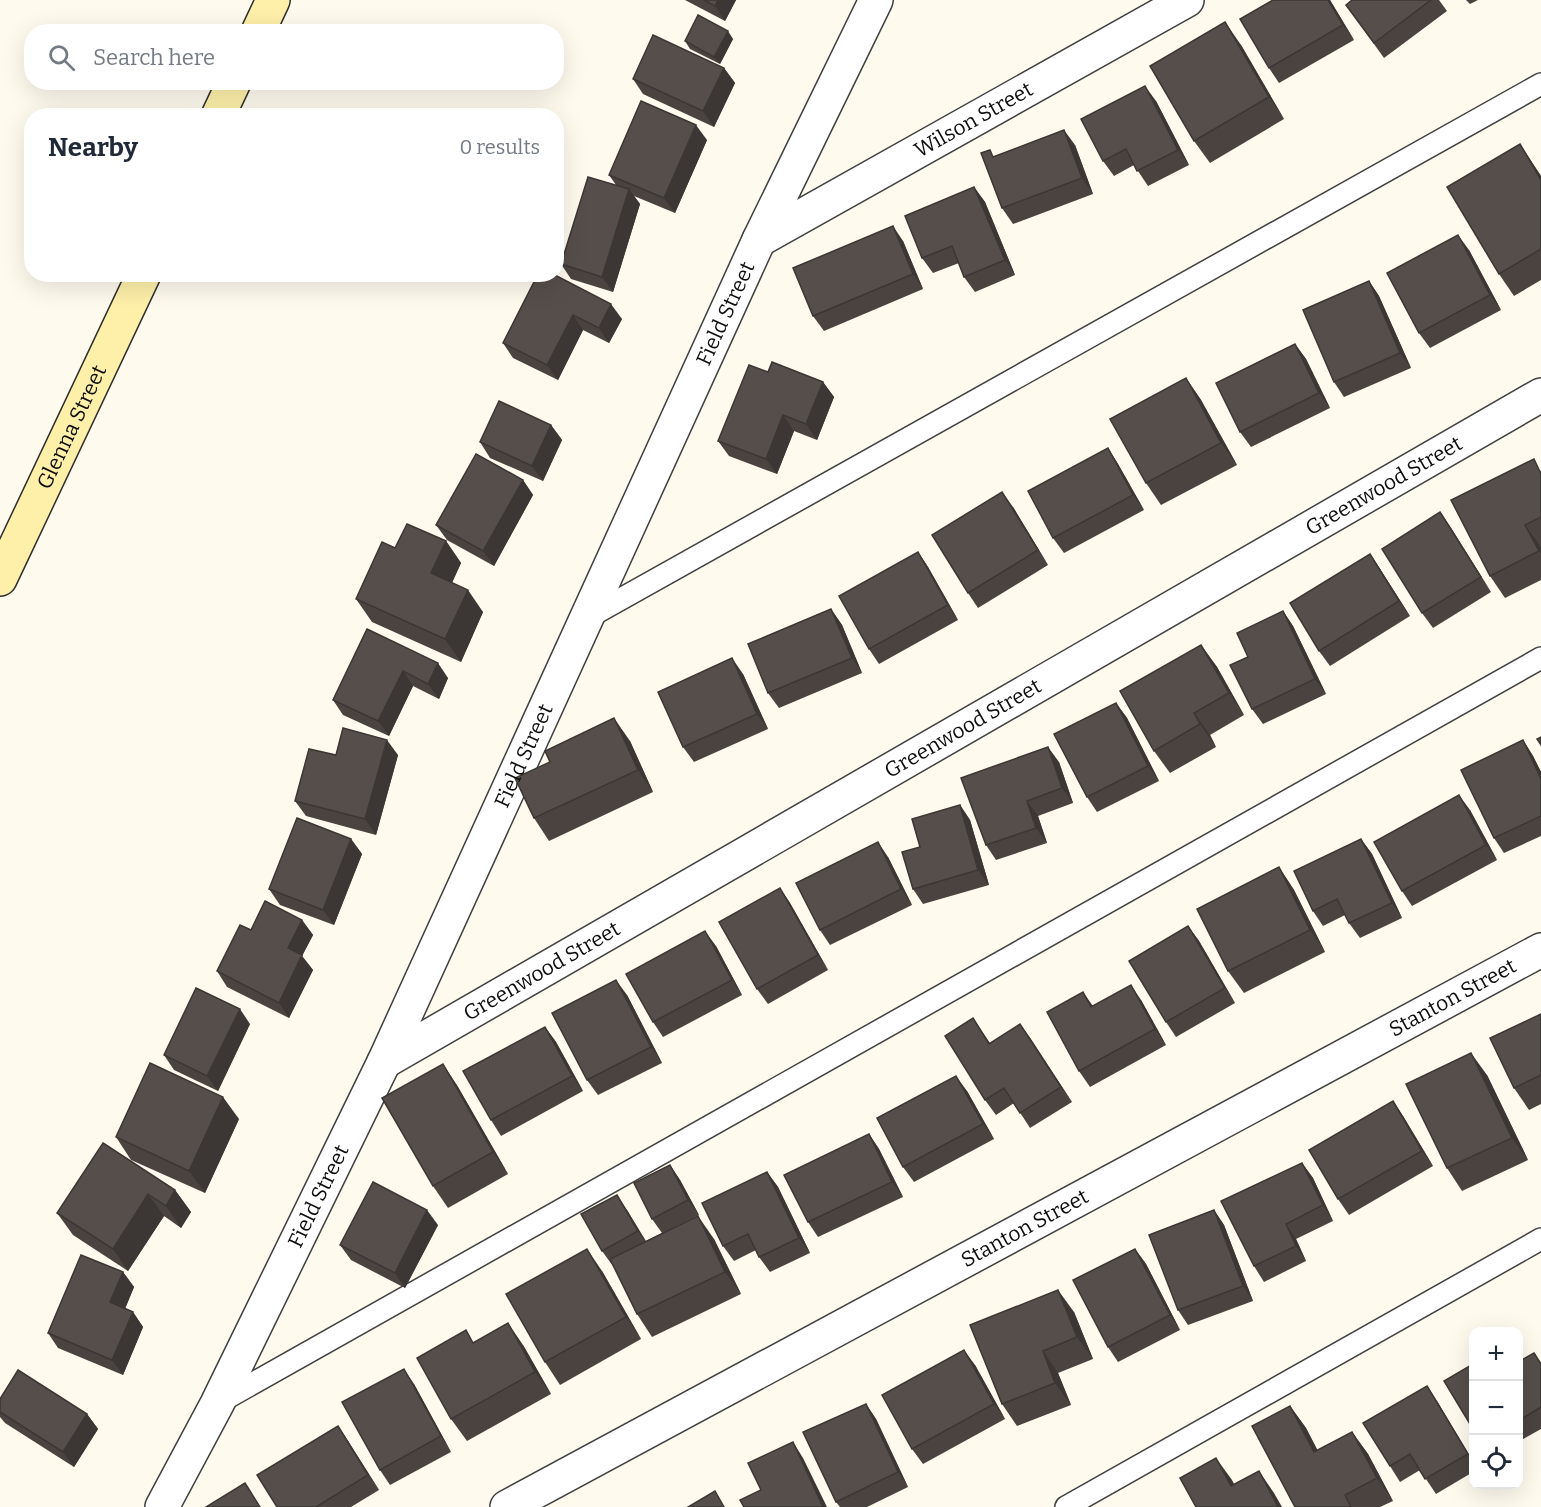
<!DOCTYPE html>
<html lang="en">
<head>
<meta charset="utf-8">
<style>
	body { margin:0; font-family:Bitter,serif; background:#f2f2f3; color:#1f2937 }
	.controls { position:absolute; right:18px; bottom:18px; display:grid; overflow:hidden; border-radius:12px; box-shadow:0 6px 24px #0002 }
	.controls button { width:54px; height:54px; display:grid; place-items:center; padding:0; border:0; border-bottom:2px solid #e0e1e3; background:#fff; color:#1f2937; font:30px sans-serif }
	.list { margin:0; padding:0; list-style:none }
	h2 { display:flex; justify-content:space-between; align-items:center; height:78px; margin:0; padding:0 24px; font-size:26px }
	h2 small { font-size:20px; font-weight:400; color:#747a83 }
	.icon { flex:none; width:33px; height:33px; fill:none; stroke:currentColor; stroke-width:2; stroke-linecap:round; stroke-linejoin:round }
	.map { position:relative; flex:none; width:1541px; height:1507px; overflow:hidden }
	.search { position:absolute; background:#fff; box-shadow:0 6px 24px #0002; left:24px; top:24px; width:540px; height:66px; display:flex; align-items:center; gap:15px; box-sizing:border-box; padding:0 21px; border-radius:24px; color:#747a83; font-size:22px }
	.panel { position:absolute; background:#fff; box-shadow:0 6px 24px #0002; left:24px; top:108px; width:540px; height:174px; border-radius:24px }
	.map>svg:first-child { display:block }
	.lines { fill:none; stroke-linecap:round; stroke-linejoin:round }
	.lane-casing { stroke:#404040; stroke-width:24 }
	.street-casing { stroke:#404040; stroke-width:36 }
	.secondary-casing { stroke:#2f2f2f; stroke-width:36 }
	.lane { stroke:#fff; stroke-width:21 }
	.street { stroke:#fff; stroke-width:33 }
	.secondary { stroke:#fef0a9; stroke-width:33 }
	.wall { fill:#4a4340 }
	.shaded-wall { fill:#3c3734 }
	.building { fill:#564e4a; stroke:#3c3734; stroke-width:1.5 }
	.labels { text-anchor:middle; stroke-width:6; stroke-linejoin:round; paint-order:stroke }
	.street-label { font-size:21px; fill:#0d0d0d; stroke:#fff }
</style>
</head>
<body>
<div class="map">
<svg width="1541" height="1507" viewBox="0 0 1541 1507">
	<rect width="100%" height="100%" fill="#fffaee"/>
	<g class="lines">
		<defs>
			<g id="lane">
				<polyline points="587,618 1541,84"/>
				<polyline points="218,1403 1541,658"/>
				<polyline points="1066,1507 1541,1239"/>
			</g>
			<g id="street">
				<path id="s1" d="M759,240l428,-240"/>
				<path id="s2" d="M384,1062l1157,-667"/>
				<path id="s3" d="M162,1507l55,-103 167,-342 375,-822 117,-240"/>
				<path id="s4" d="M507,1507l1034,-557"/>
			</g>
			<g id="secondary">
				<polyline points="258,32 273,0"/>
				<polyline points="218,116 234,82"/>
				<path id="s5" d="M0,579l144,-305"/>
			</g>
		</defs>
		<!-- lane casing -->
		<use href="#lane" class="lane-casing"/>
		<!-- street casing -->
		<use href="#street" class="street-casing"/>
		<!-- secondary casing -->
		<use href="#secondary" class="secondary-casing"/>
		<!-- lane -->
		<use href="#lane" class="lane"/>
		<!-- street -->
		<use href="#street" class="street"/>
		<!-- secondary -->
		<use href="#secondary" class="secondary"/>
	</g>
	<!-- wall -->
	<g class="wall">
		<polygon points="685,0 736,0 725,21"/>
		<polygon points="1273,0 1330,0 1354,40 1279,83 1269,68"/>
		<polygon points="1352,0 1439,0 1447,11 1384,58 1346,5"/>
		<polygon points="1466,0 1478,0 1470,4"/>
		<polygon points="733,39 720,64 690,49 685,41"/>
		<polygon points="1241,45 1284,119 1210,163 1194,141"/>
		<polygon points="724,68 735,83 714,127 643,94 633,79"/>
		<polygon points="1156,101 1189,165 1148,186 1134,165 1114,176 1103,161"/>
		<polygon points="707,140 675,213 634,196 640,204 613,292 571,279 561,264 616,185 609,175"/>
		<polygon points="1520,144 1541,176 1541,280 1514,296 1499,274"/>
		<polygon points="1075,145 1093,194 1013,224 1002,208 995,156"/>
		<polygon points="974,187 985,202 1015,275 975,292 964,277 959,263 933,273 922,258"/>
		<polygon points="903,241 923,289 824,331 813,316"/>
		<polygon points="1469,250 1501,310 1430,348 1419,333"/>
		<polygon points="538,274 622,319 609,343 583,330 558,380 513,358 503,343"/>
		<polygon points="1369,281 1379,296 1411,368 1344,397 1334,382"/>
		<polygon points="1295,344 1306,359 1330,408 1251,447 1240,432"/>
		<polygon points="768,372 823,382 834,397 817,440 794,431 777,474 729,456 718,441"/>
		<polygon points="1186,378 1201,400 1237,465 1161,505 1146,483"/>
		<polygon points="551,425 562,440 543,481 490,458 480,442"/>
		<polygon points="1108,448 1118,464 1144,510 1064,553 1053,538"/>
		<polygon points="1541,470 1541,580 1505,598 1490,576"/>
		<polygon points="523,480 533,495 494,566 447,540 436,525"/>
		<polygon points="1013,507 1048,565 978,608 968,593"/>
		<polygon points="1440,512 1451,528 1491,592 1433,628 1422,613"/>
		<polygon points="446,541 461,563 452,583 483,612 461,662 372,622 356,599 395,548"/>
		<polygon points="918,552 928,567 958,620 879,664 869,649"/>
		<polygon points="1370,554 1380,569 1410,616 1330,666 1319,651"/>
		<polygon points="831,609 842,625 862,673 779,708 768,693"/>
		<polygon points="1283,611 1293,626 1326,694 1263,724 1252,709 1248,657"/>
		<polygon points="367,629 448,678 439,699 413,686 389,736 343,715 333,700"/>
		<polygon points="1201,645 1217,667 1244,715 1210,735 1216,747 1170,773 1154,751"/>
		<polygon points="743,674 768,729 694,762 683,747"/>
		<polygon points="1116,703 1127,718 1159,781 1097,812 1087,797"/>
		<polygon points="1523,740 1533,756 1541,772 1541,836 1504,853 1494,838"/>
		<polygon points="630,741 653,792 549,841 534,818"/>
		<polygon points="336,755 398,755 376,835 306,816 295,801"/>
		<polygon points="1059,762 1073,803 1038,816 1047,843 996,860 986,845"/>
		<polygon points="960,805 970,820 989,885 923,904 913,889 920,847"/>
		<polygon points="1470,810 1497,860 1412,906 1402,891"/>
		<polygon points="351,839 362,854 334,925 280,905 269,889"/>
		<polygon points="1361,839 1372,854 1402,918 1360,938 1349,923 1345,915 1323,926 1313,911"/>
		<polygon points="888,857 912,905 830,945 820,930"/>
		<polygon points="1279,867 1294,890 1325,952 1244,993 1228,971"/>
		<polygon points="780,888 790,903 828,970 768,1004 757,989"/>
		<polygon points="302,920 313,935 302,956 313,970 289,1018 227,987 217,971 251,930"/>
		<polygon points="1188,926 1199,941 1235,1003 1176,1037 1166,1022"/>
		<polygon points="716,946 742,995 663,1037 653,1022"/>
		<polygon points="1083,992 1093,1006 1141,1000 1166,1045 1090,1087 1079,1071"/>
		<polygon points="627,995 662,1063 598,1095 587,1080"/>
		<polygon points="1541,1014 1541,1104 1529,1110 1514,1088"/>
		<polygon points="973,1018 990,1043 1020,1024 1072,1102 1030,1128 1014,1103 996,1115 985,1100"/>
		<polygon points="250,1024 218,1091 174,1070 164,1055"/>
		<polygon points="545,1027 556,1042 583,1091 501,1136 491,1120"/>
		<polygon points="443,1064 458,1087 508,1174 448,1208 433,1186"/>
		<polygon points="1487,1075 1528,1160 1462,1191 1447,1168"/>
		<polygon points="967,1091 994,1139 914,1182 903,1167"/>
		<polygon points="1393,1101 1403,1116 1433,1166 1349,1215 1338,1199"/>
		<polygon points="239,1119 205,1193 131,1160 116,1137"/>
		<polygon points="869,1134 879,1149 903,1197 818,1237 808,1222"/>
		<polygon points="1302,1163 1313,1178 1333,1221 1296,1239 1306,1261 1264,1282 1254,1266"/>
		<polygon points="670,1165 680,1180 699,1215 675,1227 714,1239 741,1294 652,1337 637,1314 613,1266 602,1251 627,1210 646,1241 662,1233 652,1219"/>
		<polygon points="767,1172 778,1187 810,1253 770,1272 759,1257 756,1250 734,1261 723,1246"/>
		<polygon points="175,1190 191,1212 181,1228 164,1216 128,1271 73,1235 57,1213"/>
		<polygon points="1214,1210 1224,1225 1253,1301 1188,1325 1178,1310"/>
		<polygon points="438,1225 405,1288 351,1260 340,1245"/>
		<polygon points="1135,1249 1146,1264 1180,1330 1118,1362 1108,1347"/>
		<polygon points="602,1271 641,1339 560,1385 545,1362"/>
		<polygon points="123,1272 134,1287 125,1309 133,1312 143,1327 123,1375 58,1348 48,1333"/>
		<polygon points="1074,1312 1093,1359 1058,1373 1071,1405 1017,1426 1002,1404"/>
		<polygon points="523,1345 551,1394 467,1441 451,1419"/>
		<polygon points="1518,1362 1541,1363 1541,1429 1518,1442"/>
		<polygon points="975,1365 1005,1419 923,1464 912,1449"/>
		<polygon points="414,1384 451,1452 390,1485 380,1470"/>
		<polygon points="0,1399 87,1414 98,1429 74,1467 5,1423 0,1417"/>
		<polygon points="1437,1401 1473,1461 1473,1472 1436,1494 1420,1470 1400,1482 1390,1466"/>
		<polygon points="866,1404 876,1419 908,1487 867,1507 840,1507 836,1502"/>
		<polygon points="1290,1406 1306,1428 1317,1450 1352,1432 1368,1454 1393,1501 1380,1507 1295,1507"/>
		<polygon points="338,1426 348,1441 379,1490 351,1507 277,1507"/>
	</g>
	<!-- shaded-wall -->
	<g class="shaded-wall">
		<polygon points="718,0 736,0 725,21 715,6"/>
		<polygon points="1328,0 1330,0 1354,40 1343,25"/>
		<polygon points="1225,22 1241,45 1284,119 1269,97"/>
		<polygon points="728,31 733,39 720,64 714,57"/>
		<polygon points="724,68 735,83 714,127 703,111"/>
		<polygon points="1145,86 1156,101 1189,165 1178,150"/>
		<polygon points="696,125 707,140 675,213 664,198"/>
		<polygon points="1064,130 1075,145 1093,194 1082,178"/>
		<polygon points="1520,144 1535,167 1541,176 1541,180"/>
		<polygon points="974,187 985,202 1015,275 1005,260"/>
		<polygon points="629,189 640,204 613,292 602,277"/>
		<polygon points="893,226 903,241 923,289 913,274"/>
		<polygon points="1458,235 1469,250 1501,310 1490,295"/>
		<polygon points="1369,281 1379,296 1411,368 1400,353"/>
		<polygon points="611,304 622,319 609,343 599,328"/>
		<polygon points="573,315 583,330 558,380 547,365"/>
		<polygon points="1295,344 1306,359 1330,408 1319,393"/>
		<polygon points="1186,378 1201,400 1237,465 1221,443"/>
		<polygon points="823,382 834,397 817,440 806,424"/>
		<polygon points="783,415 794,431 777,474 766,459"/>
		<polygon points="551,425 562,440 543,481 532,466"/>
		<polygon points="1108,448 1118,464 1144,510 1133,495"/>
		<polygon points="523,480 533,495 494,566 483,551"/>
		<polygon points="1002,492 1013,507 1048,565 1038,550"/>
		<polygon points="1440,512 1451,528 1491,592 1481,577"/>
		<polygon points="1525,525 1541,547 1541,554 1539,551"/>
		<polygon points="446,541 461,563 446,595 431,573"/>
		<polygon points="918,552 928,567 958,620 948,605"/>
		<polygon points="1370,554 1380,569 1410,616 1399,601"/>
		<polygon points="468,590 483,612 461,662 445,639"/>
		<polygon points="831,609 842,625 862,673 852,658"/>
		<polygon points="1283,611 1293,626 1326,694 1315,679"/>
		<polygon points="1201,645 1217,667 1244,715 1229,693"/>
		<polygon points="732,658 743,674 768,729 757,714"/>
		<polygon points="438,663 448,678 439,699 428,684"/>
		<polygon points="403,671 413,686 389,736 378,721"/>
		<polygon points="1116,703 1127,718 1159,781 1148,766"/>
		<polygon points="1194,713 1210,735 1216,747 1200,724"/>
		<polygon points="614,718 630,741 653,792 638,770"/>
		<polygon points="387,740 398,755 376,835 365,819"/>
		<polygon points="1523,740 1533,756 1541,772 1541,779"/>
		<polygon points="1048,747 1059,762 1073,803 1062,788"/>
		<polygon points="1459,795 1470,810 1497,860 1486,845"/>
		<polygon points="1027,801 1038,816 1047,843 1036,828"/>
		<polygon points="960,805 970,820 989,885 978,870"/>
		<polygon points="351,839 362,854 334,925 323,910"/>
		<polygon points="1361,839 1372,854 1402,918 1392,903"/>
		<polygon points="878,842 888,857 912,905 901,889"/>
		<polygon points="1279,867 1294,890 1325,952 1310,930"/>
		<polygon points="780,888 790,903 828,970 818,955"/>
		<polygon points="302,920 313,935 302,956 313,970 289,1018 279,1003 288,948"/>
		<polygon points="1188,926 1199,941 1235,1003 1225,988"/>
		<polygon points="705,931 716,946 742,995 732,980"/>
		<polygon points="616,980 627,995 662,1063 651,1047"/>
		<polygon points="1131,985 1141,1000 1166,1045 1155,1029"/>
		<polygon points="240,1009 250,1024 218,1091 207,1076"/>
		<polygon points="1020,1024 1031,1039 1072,1102 1061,1087"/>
		<polygon points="545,1027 556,1042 583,1091 572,1076"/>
		<polygon points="1471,1053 1487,1075 1528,1160 1512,1138"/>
		<polygon points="443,1064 458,1087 508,1174 493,1152"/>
		<polygon points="956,1076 967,1091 994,1139 983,1124"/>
		<polygon points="223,1097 239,1119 205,1193 189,1171"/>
		<polygon points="1393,1101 1403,1116 1433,1166 1422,1151"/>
		<polygon points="869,1134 879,1149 903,1197 892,1182"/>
		<polygon points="1302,1163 1313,1178 1333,1221 1323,1205"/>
		<polygon points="670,1165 680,1180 699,1215 688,1200"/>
		<polygon points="767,1172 778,1187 810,1253 799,1238"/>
		<polygon points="175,1190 191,1212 181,1228 166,1206"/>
		<polygon points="148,1194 164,1216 128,1271 113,1249"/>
		<polygon points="617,1195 627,1210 648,1246 638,1231"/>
		<polygon points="427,1210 438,1225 405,1288 395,1273"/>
		<polygon points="1214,1210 1224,1225 1253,1301 1243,1286"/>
		<polygon points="698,1216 714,1239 741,1294 725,1272"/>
		<polygon points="1286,1224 1296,1239 1306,1261 1296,1246"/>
		<polygon points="587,1249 602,1271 641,1339 626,1317"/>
		<polygon points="1135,1249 1146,1264 1180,1330 1170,1315"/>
		<polygon points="123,1272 134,1287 121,1318 110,1302"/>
		<polygon points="1058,1290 1074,1312 1093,1359 1077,1337"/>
		<polygon points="133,1312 143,1327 123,1375 112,1360"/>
		<polygon points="508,1323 523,1345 551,1394 535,1372"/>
		<polygon points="964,1350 975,1365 1005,1419 994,1404"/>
		<polygon points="1043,1351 1058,1373 1071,1405 1055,1383"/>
		<polygon points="404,1369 414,1384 451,1452 441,1436"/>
		<polygon points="1427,1386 1437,1401 1473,1463 1468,1454"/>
		<polygon points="866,1404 876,1419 908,1487 898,1472"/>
		<polygon points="1290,1406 1306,1428 1330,1474 1314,1452"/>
		<polygon points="87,1414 98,1429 74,1467 63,1452"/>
		<polygon points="338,1426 348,1441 379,1490 368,1475"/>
		<polygon points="1352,1432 1368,1454 1393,1501 1377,1478"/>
		<polygon points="793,1442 803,1458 827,1507 823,1507"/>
		<polygon points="1216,1458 1232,1480 1246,1507 1231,1486"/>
		<polygon points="1259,1471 1274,1493 1282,1507 1278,1507"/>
	</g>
	<!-- building -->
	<g class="building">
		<polygon points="704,0 718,0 715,6"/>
		<polygon points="1273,0 1328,0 1343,25 1269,68 1240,19"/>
		<polygon points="1352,0 1431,0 1374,43 1346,5"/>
		<polygon points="698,15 728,31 714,57 685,41"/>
		<polygon points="1225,22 1269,97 1194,141 1150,66"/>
		<polygon points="653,35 724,68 703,111 633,79"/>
		<polygon points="1145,86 1178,150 1137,171 1126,149 1103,161 1081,119"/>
		<polygon points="641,101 696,125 664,198 609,175"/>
		<polygon points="1064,130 1082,178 1002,208 981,153 990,150 993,157"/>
		<polygon points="1520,144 1541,180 1541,249 1499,274 1447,187"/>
		<polygon points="588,177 629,189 602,277 561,264"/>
		<polygon points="974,187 1005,260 964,277 952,246 922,258 905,216"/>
		<polygon points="893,226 913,274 813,316 793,268"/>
		<polygon points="1458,235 1490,295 1419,333 1387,273"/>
		<polygon points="538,274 553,274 611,304 599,328 573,315 547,365 503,343"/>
		<polygon points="1369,281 1400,353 1334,382 1303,310"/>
		<polygon points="1295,344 1319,393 1240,432 1216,383"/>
		<polygon points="772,362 823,382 806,424 783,415 766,459 718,441 749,365 768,372"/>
		<polygon points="1186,378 1221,443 1146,483 1110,419"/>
		<polygon points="499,401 551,425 532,466 480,442"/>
		<polygon points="1108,448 1133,495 1053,538 1028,491"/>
		<polygon points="476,454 523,480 483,551 436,525"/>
		<polygon points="1534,459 1541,474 1541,517 1525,525 1539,551 1490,576 1451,500"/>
		<polygon points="1002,492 1038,550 968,593 932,535"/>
		<polygon points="1440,512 1481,577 1422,613 1382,549"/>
		<polygon points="407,524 446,541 431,573 468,590 445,639 356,599 382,542 395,548"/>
		<polygon points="918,552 948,605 869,649 839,596"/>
		<polygon points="1370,554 1399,601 1319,651 1290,603"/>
		<polygon points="831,609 852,658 768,693 748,644"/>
		<polygon points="1283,611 1315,679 1252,709 1230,665 1248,657 1237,633"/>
		<polygon points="367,629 438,663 428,684 403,671 378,721 333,700"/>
		<polygon points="1201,645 1229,693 1194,713 1200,724 1154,751 1120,691"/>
		<polygon points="732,658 757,714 683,747 658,692"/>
		<polygon points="1116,703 1148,766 1087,797 1054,734"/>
		<polygon points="614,718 638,770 534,818 515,778 550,762 545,751"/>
		<polygon points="343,728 387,740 365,819 295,801 309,749 336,755"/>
		<polygon points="1541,737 1541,745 1537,739"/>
		<polygon points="1523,740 1541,779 1541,816 1494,838 1461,770"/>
		<polygon points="1048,747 1062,788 1027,801 1036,828 986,845 961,778"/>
		<polygon points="1459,795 1486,845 1402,891 1374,842"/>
		<polygon points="960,805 978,870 913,889 902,852 920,847 912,819"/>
		<polygon points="297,818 351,839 323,910 269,889"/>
		<polygon points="1361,839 1392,903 1349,923 1337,899 1313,911 1294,871"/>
		<polygon points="878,842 901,889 820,930 796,883"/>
		<polygon points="1279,867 1310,930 1228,971 1197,909"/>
		<polygon points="780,888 818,955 757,989 719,922"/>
		<polygon points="265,901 302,920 288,948 302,955 279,1003 217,971 240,925 251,930"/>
		<polygon points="1188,926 1225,988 1166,1022 1129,961"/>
		<polygon points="705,931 732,980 653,1022 626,974"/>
		<polygon points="616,980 651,1047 587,1080 552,1013"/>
		<polygon points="1131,985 1155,1029 1079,1071 1047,1012 1083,992 1091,1007"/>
		<polygon points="196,988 240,1009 207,1076 164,1055"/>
		<polygon points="1541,1014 1541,1075 1514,1088 1490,1038"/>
		<polygon points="973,1018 989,1044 1020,1024 1061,1087 1020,1113 1004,1088 985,1100 945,1036"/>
		<polygon points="545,1027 572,1076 491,1120 463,1071"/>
		<polygon points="1471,1053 1512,1138 1447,1168 1406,1084"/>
		<polygon points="150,1063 223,1097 189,1171 116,1137"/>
		<polygon points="443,1064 493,1152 433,1186 382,1098"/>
		<polygon points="956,1076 983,1124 903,1167 877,1118"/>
		<polygon points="1393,1101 1422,1151 1338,1199 1309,1150"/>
		<polygon points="869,1134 892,1182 808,1222 784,1175"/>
		<polygon points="103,1143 175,1190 166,1206 148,1194 113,1249 57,1213"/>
		<polygon points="1302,1163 1323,1205 1286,1224 1296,1246 1254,1266 1221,1201"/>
		<polygon points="670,1165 688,1200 652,1219 634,1183"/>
		<polygon points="767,1172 799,1238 759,1257 748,1234 723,1246 702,1203"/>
		<polygon points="373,1182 427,1210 395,1273 340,1245"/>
		<polygon points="617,1195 638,1231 602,1251 581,1214"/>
		<polygon points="1214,1210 1243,1286 1178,1310 1149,1235"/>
		<polygon points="698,1216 725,1272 637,1314 610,1259"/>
		<polygon points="587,1249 626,1317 545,1362 506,1294"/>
		<polygon points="1135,1249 1170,1315 1108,1347 1073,1280"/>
		<polygon points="81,1255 123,1272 110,1302 133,1312 112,1360 48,1333"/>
		<polygon points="1058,1290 1077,1337 1043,1351 1055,1383 1002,1404 970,1325"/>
		<polygon points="508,1323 535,1372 451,1419 417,1358 466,1330 473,1343"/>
		<polygon points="964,1350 994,1404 912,1449 882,1395"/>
		<polygon points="1534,1353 1541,1364 1541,1407 1518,1421 1518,1362"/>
		<polygon points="1473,1364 1473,1429 1444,1381"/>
		<polygon points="404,1369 441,1436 380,1470 342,1402"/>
		<polygon points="18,1370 87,1414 63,1452 0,1412 0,1399"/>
		<polygon points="1427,1386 1468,1454 1425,1479 1410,1454 1390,1466 1363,1423"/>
		<polygon points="866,1404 898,1472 836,1502 803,1432"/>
		<polygon points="1290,1406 1314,1452 1352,1432 1377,1478 1345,1495 1351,1507 1295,1507 1252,1426"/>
		<polygon points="338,1426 368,1475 316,1507 277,1507 257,1475"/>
		<polygon points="793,1442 823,1507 744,1507 740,1500 761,1490 748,1463"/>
		<polygon points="1216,1458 1231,1486 1259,1471 1278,1507 1196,1507 1180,1478"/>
		<polygon points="245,1483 260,1507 206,1507"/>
		<polygon points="715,1491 724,1507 688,1507"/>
	</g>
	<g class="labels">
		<!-- street labels -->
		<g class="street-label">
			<text dy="7" stroke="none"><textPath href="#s1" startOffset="246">Wilson Street</textPath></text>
			<text dy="7" stroke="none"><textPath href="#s3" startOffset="1320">Field Street</textPath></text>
			<text dy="7" stroke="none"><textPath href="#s5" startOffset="168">Glenna Street</textPath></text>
			<text dy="7" stroke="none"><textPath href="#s2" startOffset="1154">Greenwood Street</textPath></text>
			<text dy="7" stroke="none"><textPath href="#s2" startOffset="668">Greenwood Street</textPath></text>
			<text dy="7" stroke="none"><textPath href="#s3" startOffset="834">Field Street</textPath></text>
			<text dy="7" stroke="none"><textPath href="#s2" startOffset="182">Greenwood Street</textPath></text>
			<text dy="7" stroke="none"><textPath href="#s4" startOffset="1074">Stanton Street</textPath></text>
			<text dy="7" stroke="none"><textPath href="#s3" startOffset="348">Field Street</textPath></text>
			<text dy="7" stroke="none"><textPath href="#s4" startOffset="588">Stanton Street</textPath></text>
		</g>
	</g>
</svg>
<div class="controls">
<button>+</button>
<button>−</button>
<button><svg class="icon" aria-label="locate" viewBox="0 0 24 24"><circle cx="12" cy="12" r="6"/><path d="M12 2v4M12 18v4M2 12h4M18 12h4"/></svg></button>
</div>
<div class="search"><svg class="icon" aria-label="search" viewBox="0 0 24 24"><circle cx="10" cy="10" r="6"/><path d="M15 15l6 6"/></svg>Search here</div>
<section class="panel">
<h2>Nearby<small>0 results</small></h2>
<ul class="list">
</ul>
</section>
</div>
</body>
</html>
